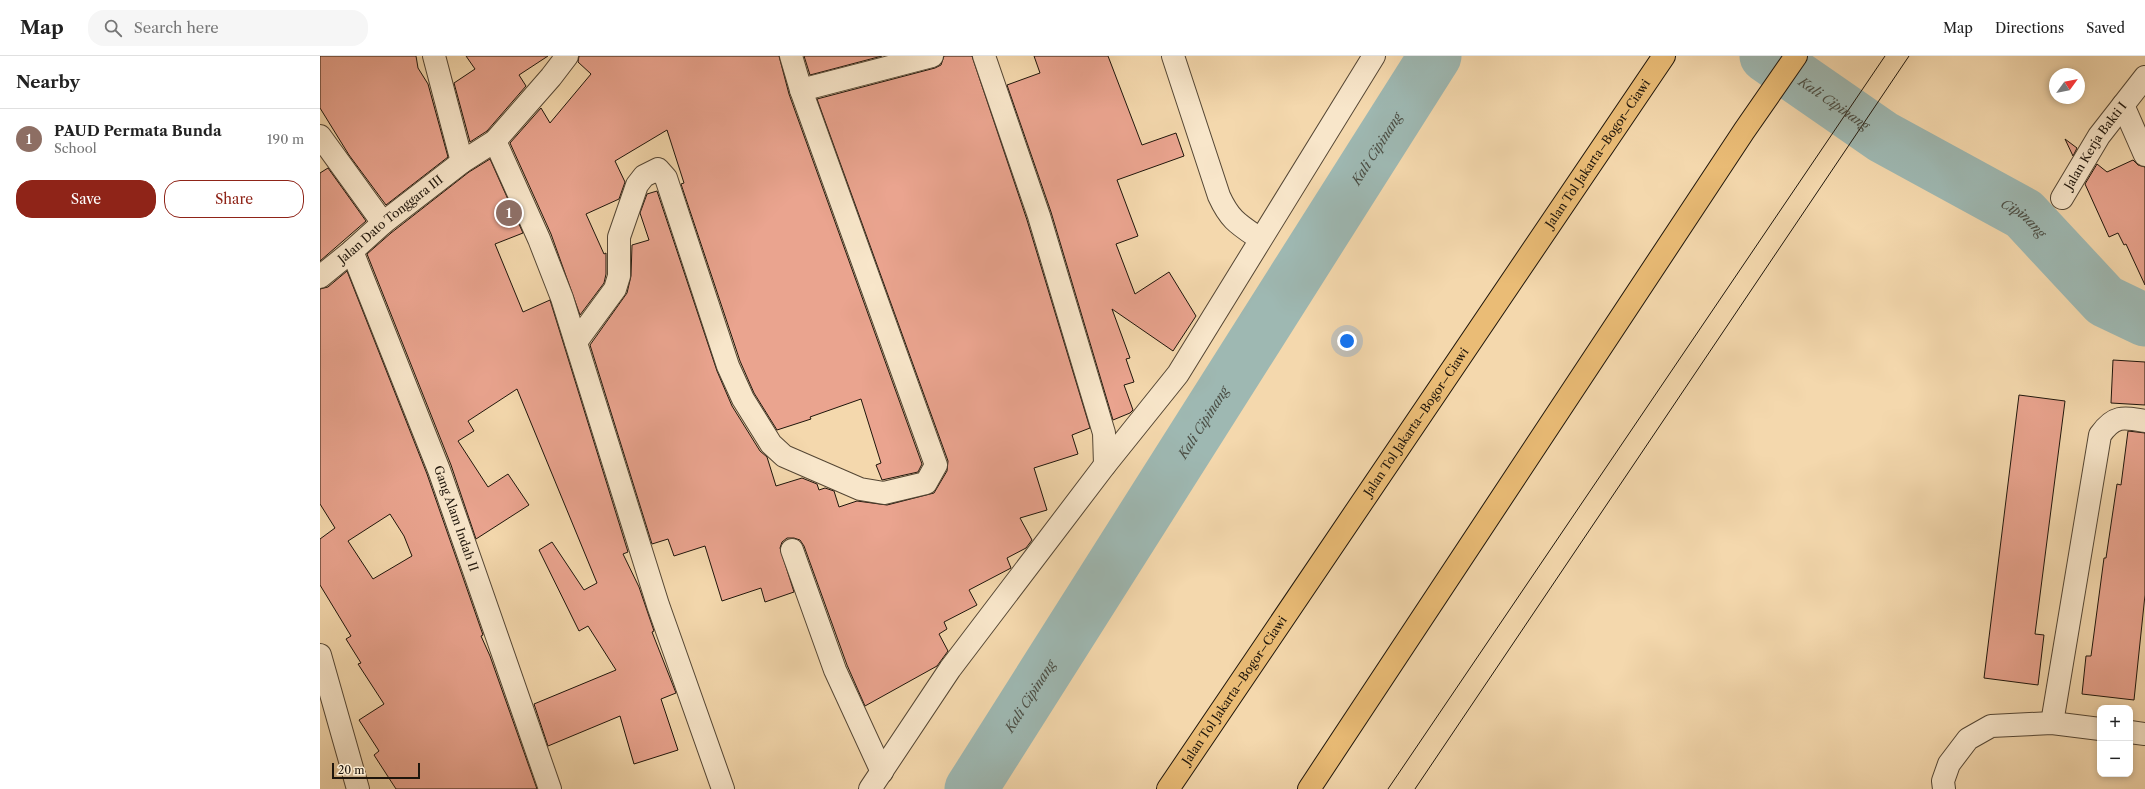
<!DOCTYPE html>
<html lang="en">
<head>
<meta charset="utf-8">
<style>
	body { margin:0; font-family:"Libre Caslon Text",serif; background:#f6f6f6; color:#222 }
	.controls { position:absolute; right:12px; bottom:12px; display:grid; overflow:hidden; border-radius:8px; box-shadow:0 2px 6px #0003 }
	.controls button { width:36px; height:36px; display:grid; place-items:center; padding:0; border:0; border-bottom:1px solid #e0e0e0; background:#fff; color:#222; font:20px sans-serif }
	.compass { position:absolute; left:1729px; top:12px; width:36px; height:36px; border-radius:50%; background:#fff; box-shadow:0 2px 6px #0003; rotate:57deg }
	.scale { position:absolute; left:12px; bottom:10px; width:88px; box-sizing:border-box; padding-left:4px; border:2px solid #1e150b; border-top:0; font-size:11px; line-height:14px; white-space:nowrap; color:#1e150b; -webkit-text-stroke:3px #f8e6ca; paint-order:stroke }
	.you { position:absolute; left:1027px; top:285px; width:14px; height:14px; margin:-10px; border:3px solid #fff; border-radius:50%; background:#1a73e8; box-shadow:0 0 0 6px #1a73e833 }
	.badge { display:grid; place-items:center; width:26px; height:26px; border-radius:50%; background:#8f2418; color:#fff; font-size:13px; font-weight:700 }
	.pin { position:absolute; translate:-50% -50%; border:2px solid #fff; box-shadow:0 1px 4px #0006 }
	.list { margin:0; padding:0; list-style:none }
	h2 { display:flex; justify-content:space-between; align-items:center; height:52px; margin:0; padding:0 16px; font-size:17px }
	h2 small { font-size:13px; font-weight:400; color:#767676 }
	.list li { display:grid; grid-template-columns:26px 1fr auto; gap:12px; align-items:center; box-sizing:border-box; height:60px; padding:0 16px; border-top:1px solid #e0e0e0 }
	.list b { display:block; font-size:15px; white-space:nowrap }
	.list p { margin:0; font-size:13px; white-space:nowrap; color:#767676 }
	.list em { font-size:13px; font-style:normal; color:#767676 }
	.actions { display:flex; gap:8px; padding:12px 16px }
	.actions a { flex:1; padding:9px 0; border:1px solid #8f2418; border-radius:16px; text-align:center; font-size:14px; color:#8f2418 }
	.actions .main { background:#8f2418; color:#fff }
	.icon { flex:none; width:22px; height:22px; fill:none; stroke:currentColor; stroke-width:2; stroke-linecap:round; stroke-linejoin:round }
	.map { position:relative; flex:none; width:1825px; height:733px; overflow:hidden }
	header { display:flex; align-items:center; gap:24px; box-sizing:border-box; height:56px; padding:0 20px; background:#fff; border-bottom:1px solid #e0e0e0 }
	header strong { font-size:19px }
	nav { display:flex; gap:22px; margin-inline-start:auto; font-size:14px }
	.search { width:280px; height:36px; background:#f6f6f6; display:flex; align-items:center; gap:10px; box-sizing:border-box; padding:0 14px; border-radius:16px; color:#767676; font-size:15px }
	main { display:flex }
	aside { flex:1; background:#fff }
	.map>svg:first-child { display:block }
	.lines { fill:none; stroke-linecap:round; stroke-linejoin:round }
	.river { stroke:#9eb8b2; stroke-width:53 }
	.building { fill:#eaa48f; stroke:#1e150b; fill-rule:evenodd }
	.minor-casing { stroke:#544634; stroke-width:24 }
	.highway-casing { stroke:#1e150b; stroke-width:24 }
	.minor { stroke:#f8e6ca; stroke-width:22 }
	.highway { stroke:#eabc76; stroke-width:22 }
	.tram { stroke:#1e150b; stroke-width:1 }
	.labels { text-anchor:middle; stroke-width:4; stroke-linejoin:round; paint-order:stroke }
	.street-label { font-size:12px; fill:#1e150b; stroke:#f8e6ca }
	.water-label { font-size:13px; font-style:italic; fill:#4b4e45; stroke:#f8e6ca }
</style>
</head>
<body>
<header>
<strong>Map</strong>
<div class="search"><svg class="icon" aria-label="search" viewBox="0 0 24 24"><circle cx="10" cy="10" r="6"/><path d="M15 15l6 6"/></svg>Search here</div>
<nav><a>Map</a><a>Directions</a><a>Saved</a></nav>
</header>
<main>
<aside>
<h2>Nearby<small></small></h2>
<ul class="list">
<li><span class="badge" style="background:#8d6e63">1</span><div><b>PAUD Permata Bunda</b><p>School</p></div><em>190 m</em></li>
</ul>
<div class="actions"><a class="main">Save</a><a>Share</a></div>
</aside>
<div class="map">
<svg width="1825" height="733" viewBox="0 0 1825 733">
	<rect width="100%" height="100%" fill="#f4d8ad"/>
	<filter id="stains"><feTurbulence type="fractalNoise" baseFrequency=".005" numOctaves="4"/><feColorMatrix values="0 0 0 0 .2 0 0 0 0 .09 0 0 0 0 .02 0 0 0 .5 -.17"/></filter>
	<radialGradient id="worn" r=".72"><stop offset=".6" stop-color="#630" stop-opacity="0"/><stop offset="1" stop-color="#630" stop-opacity=".3"/></radialGradient>
	<g class="lines">
		<!-- river -->
		<g class="river">
			<path id="s1" d="M1446,0l117,81 141,77 81,87 40,19"/>
			<path id="s2" d="M651,733l464,-733"/>
		</g>
	</g>
	<!-- building -->
	<g class="building">
		<polygon points="0,0 96,0 98,12 108,28 128,101 66,149 29,99 0,52"/>
		<polygon points="146,0 228,0 199,19 206,30 167,75 150,86 134,27 155,13"/>
		<polygon points="259,0 459,0 469,38 602,408 598,416 562,424 556,409 561,407 541,343 490,361 491,363 457,374 434,337 420,305 361,128 364,127 347,74 295,105 305,126 299,143 266,158 284,198 286,197 286,218 284,227 260,259 231,178 190,87 221,52 230,67 271,18 258,6"/>
		<polygon points="484,0 562,0 490,19"/>
		<polygon points="624,0 652,0 707,164 770,372 752,379 758,398 714,412 727,454 700,462 712,484 706,492 687,502 691,512 649,534 657,549 624,566 627,573 619,578 628,595 617,610 545,650 527,609 484,490 480,484 474,482 467,482 462,486 460,492 474,536 445,546 441,532 402,545 385,490 354,500 348,483 332,488 270,289 307,237 311,220 312,189 329,184 320,157 327,138 337,135 397,315 412,350 440,395 447,401 456,430 482,422 497,428 499,434 505,432 514,435 519,451 537,445 567,449 614,437 627,415 628,405 497,43 615,12 621,9"/>
		<polygon points="714,0 788,0 822,89 856,77 864,100 797,124 818,180 796,188 815,238 849,216 876,260 853,295 792,253 810,302 806,303 814,326 804,329 813,354 810,357 793,364 731,156 687,29 720,17"/>
		<polygon points="1745,83 1757,92 1753,100"/>
		<polygon points="170,103 203,177 175,188 203,256 230,244 308,496 303,498 319,531 334,575 332,576 356,637 341,643 358,694 314,708 300,660 228,690 214,648 296,614 268,570 259,575 219,494 232,486 264,534 277,527 197,333 148,365 154,375 138,385 168,431 188,418 209,449 156,483 131,409 47,198 71,177 149,116"/>
		<polygon points="1813,104 1818,109 1825,111 1825,229 1806,188 1804,189 1798,177 1789,181 1765,128 1777,108 1787,116"/>
		<polygon points="8,112 46,165 0,205 0,117"/>
		<path d="M27,215l80,203 56,161 -2,1 9,20 47,133h-141l-22,-34 5,-4 -20,-31 25,-16 -26,-40 3,-1 -15,-24 5,-3 -31,-51v-46l15,-11 -15,-24v-215l8,-2zM70,458l14,22 8,20 -39,23 -25,-38z"/>
		<polygon points="1793,304 1825,306 1825,349 1791,347"/>
		<polygon points="1699,339 1745,345 1715,578 1724,579 1718,629 1664,622"/>
		<polygon points="1808,375 1825,377 1825,539 1814,644 1762,638 1766,600 1771,600 1784,502 1786,502 1797,428 1801,429"/>
	</g>
	<g class="lines">
		<defs>
			<g id="minor">
				<polyline points="114,0 142,106"/>
				<polyline points="664,0 719,160 784,377 785,409"/>
				<path d="M853,0l46,140c11,24 19,28 41,43"/>
				<polyline points="481,34 612,0"/>
				<polyline points="1803,49 1825,99"/>
				<polyline points="0,80 63,167"/>
				<polyline points="175,85 219,183 242,242 338,549 403,733"/>
				<path id="s3" d="M1742,142l37,-62 46,-59"/>
				<path id="s4" d="M32,195l87,219 111,319"/>
				<path id="s5" d="M0,221l32,-26 31,-28 79,-61 33,-21 56,-64 16,-21"/>
				<polyline points="256,286 295,233 299,220 299,181 317,129 324,120 338,113 346,122 408,310 423,343 451,388 464,400 540,433 564,437 606,427 616,409 481,34 471,0"/>
				<polyline points="472,494 515,614 562,716"/>
				<polyline points="0,599 38,733"/>
				<path d="M1732,667l48,-288c14,-20 23,-18 45,-14"/>
				<polyline points="1810,676 1825,678"/>
				<polyline points="550,733 630,613 785,409 858,318 1054,0"/>
				<polyline points="1624,733 1623,725 1629,708 1648,683 1671,670 1732,667 1780,673"/>
			</g>
			<g id="highway">
				<path id="s6" d="M848,733l496,-733"/>
				<polyline points="989,733 1424,75 1476,0"/>
			</g>
		</defs>
		<!-- minor casing -->
		<use href="#minor" class="minor-casing"/>
		<!-- highway casing -->
		<use href="#highway" class="highway-casing"/>
		<!-- minor -->
		<use href="#minor" class="minor"/>
		<!-- highway -->
		<use href="#highway" class="highway"/>
		<!-- tram -->
		<g class="tram">
			<polyline points="1068,733 1565,0"/>
			<polyline points="1095,733 1589,0"/>
		</g>
	</g>
	<g class="labels">
		<!-- street labels -->
		<g class="street-label">
			<text dy="4" stroke="none"><textPath href="#s3" startOffset="62">Jalan Kerja Bakti I</textPath></text>
			<text dy="4" stroke="none"><textPath href="#s6" startOffset="767">Jalan Tol Jakarta–Bogor–Ciawi</textPath></text>
			<text dy="4" stroke="none"><textPath href="#s5" startOffset="91">Jalan Dato Tonggara III</textPath></text>
			<text dy="4" stroke="none"><textPath href="#s6" startOffset="443">Jalan Tol Jakarta–Bogor–Ciawi</textPath></text>
			<text dy="4" stroke="none"><textPath href="#s4" startOffset="287">Gang Alam Indah II</textPath></text>
			<text dy="4" stroke="none"><textPath href="#s6" startOffset="119">Jalan Tol Jakarta–Bogor–Ciawi</textPath></text>
		</g>
		<!-- water labels -->
		<g class="water-label">
			<text dy="5" stroke="none"><textPath href="#s1" startOffset="83">Kali Cipinang</textPath></text>
			<text dy="5" stroke="none"><textPath href="#s2" startOffset="758">Kali Cipinang</textPath></text>
			<text dy="5" stroke="none"><textPath href="#s1" startOffset="305">Cipinang</textPath></text>
			<text dy="5" stroke="none"><textPath href="#s2" startOffset="434">Kali Cipinang</textPath></text>
			<text dy="5" stroke="none"><textPath href="#s2" startOffset="110">Kali Cipinang</textPath></text>
		</g>
	</g>
	<rect width="100%" height="100%" filter="url(#stains)"/>
	<rect width="100%" height="100%" fill="url(#worn)"/>
</svg>
<div class="controls">
<button>+</button>
<button>−</button>
</div>
<svg class="compass" viewBox="-18 -18 36 36"><path d="M0-13l5 13h-10z" fill="#e53935"/><path d="M0 13l5-13h-10z" fill="#767676"/></svg>
<div class="scale">20 m</div>
<div class="you"></div>
<div class="pin badge" style="left:189px;top:157px;background:#8d6e63">1</div>
</div>
</main>
</body>
</html>
